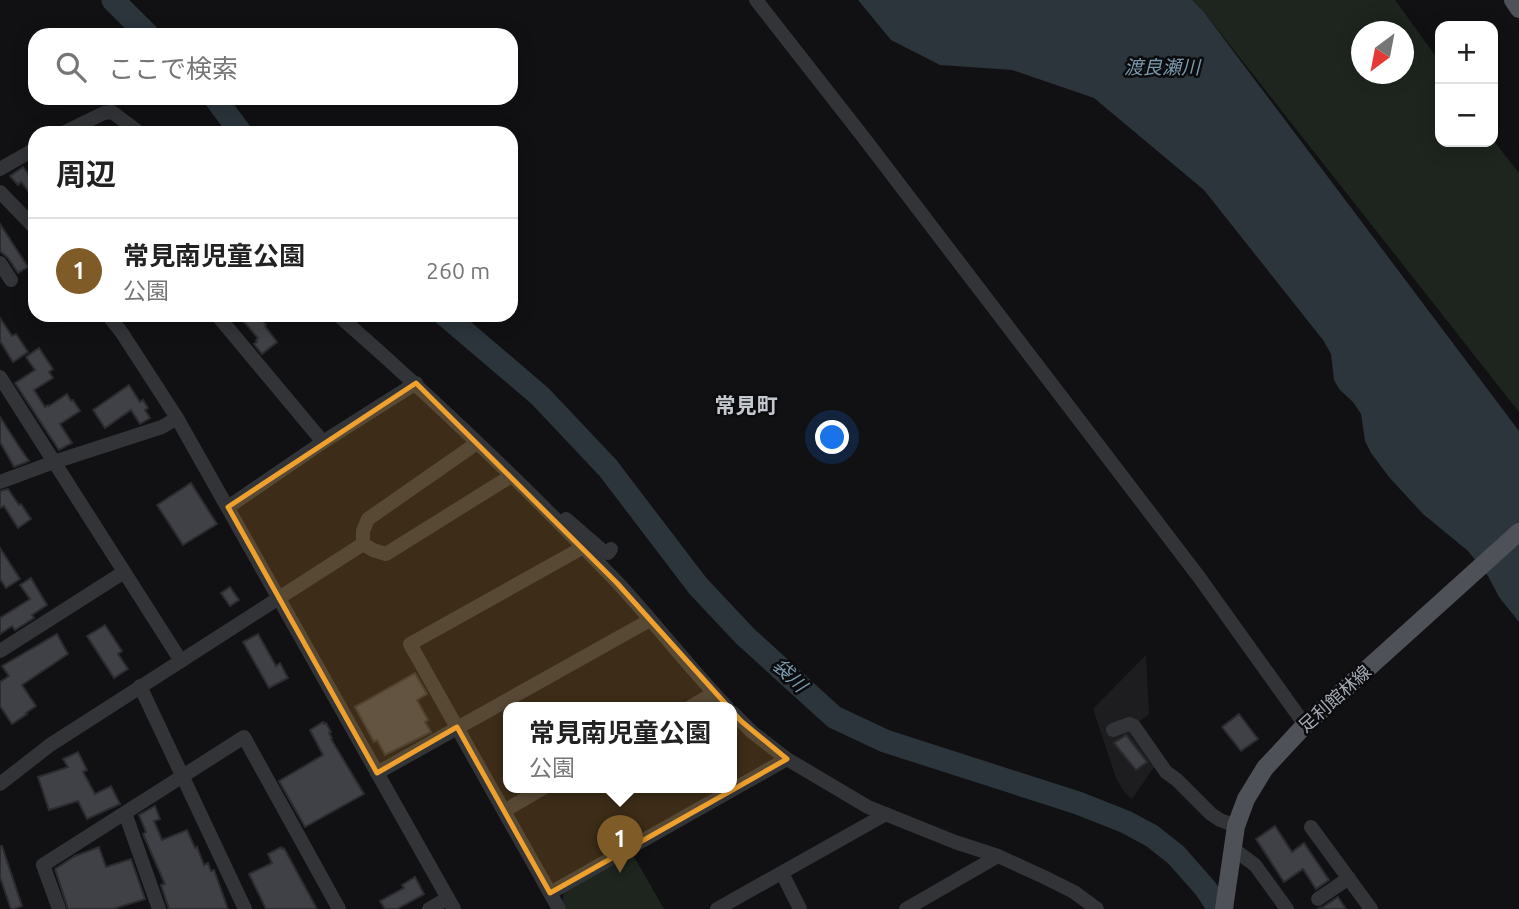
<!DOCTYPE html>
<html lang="ja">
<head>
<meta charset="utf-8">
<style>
	body { margin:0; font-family:Ubuntu,"Noto Sans JP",sans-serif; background:#f2f2f2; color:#222 }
	.controls { position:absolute; right:21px; top:21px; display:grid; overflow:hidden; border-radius:14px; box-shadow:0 4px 18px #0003 }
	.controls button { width:63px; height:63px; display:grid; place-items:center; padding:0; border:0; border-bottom:2px solid #e0e0e0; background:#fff; color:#222; font:35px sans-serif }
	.compass { position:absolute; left:1351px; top:21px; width:63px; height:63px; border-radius:50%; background:#fff; box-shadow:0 4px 18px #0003; rotate:212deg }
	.you { position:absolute; left:833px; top:438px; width:24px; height:24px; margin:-18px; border:5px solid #fff; border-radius:50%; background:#1a73e8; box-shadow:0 0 0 10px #1a73e833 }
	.badge { display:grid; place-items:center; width:46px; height:46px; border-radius:50%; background:#7e5b27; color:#fff; font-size:23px; font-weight:700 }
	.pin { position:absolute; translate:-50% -58px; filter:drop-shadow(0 2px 4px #0008) }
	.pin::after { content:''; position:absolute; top:37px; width:24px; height:21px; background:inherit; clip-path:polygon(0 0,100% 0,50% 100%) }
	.popup { position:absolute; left:503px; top:702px; width:234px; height:91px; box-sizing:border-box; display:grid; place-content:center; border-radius:14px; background:#fff; filter:drop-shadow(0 2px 5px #0005); font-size:23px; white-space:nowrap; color:#767676 }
	.popup b { font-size:26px; color:#222 }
	.popup::after { content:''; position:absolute; left:50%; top:100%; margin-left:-14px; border:14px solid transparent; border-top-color:#fff }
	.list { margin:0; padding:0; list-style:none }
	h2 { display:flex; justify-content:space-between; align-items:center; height:91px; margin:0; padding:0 28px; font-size:30px }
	h2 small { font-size:23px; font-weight:400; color:#767676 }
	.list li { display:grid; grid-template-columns:46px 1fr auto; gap:21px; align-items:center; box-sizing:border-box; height:105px; padding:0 28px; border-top:2px solid #e0e0e0 }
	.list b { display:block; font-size:26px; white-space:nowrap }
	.list p { margin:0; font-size:23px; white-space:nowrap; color:#767676 }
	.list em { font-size:23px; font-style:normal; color:#767676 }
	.icon { flex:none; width:38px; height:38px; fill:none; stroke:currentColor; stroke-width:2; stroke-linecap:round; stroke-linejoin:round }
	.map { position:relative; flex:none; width:1519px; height:909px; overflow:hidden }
	.search { position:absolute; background:#fff; box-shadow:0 4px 18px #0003; left:28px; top:28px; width:490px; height:77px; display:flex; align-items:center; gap:18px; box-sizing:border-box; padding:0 24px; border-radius:21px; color:#767676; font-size:26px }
	.panel { position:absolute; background:#fff; box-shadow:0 4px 18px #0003; left:28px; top:126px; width:490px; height:196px; border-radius:21px }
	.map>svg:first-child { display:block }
	.built { fill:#1d1d20 }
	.green { fill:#1e251e; fill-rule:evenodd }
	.water { fill:#2b353b }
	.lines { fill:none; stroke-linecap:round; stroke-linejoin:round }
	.river { stroke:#2b353b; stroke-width:23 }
	.building { fill:#404146; stroke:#2b2c2f; stroke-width:2 }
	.minor { stroke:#323438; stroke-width:14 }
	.major { stroke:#4e5157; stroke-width:18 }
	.marked { fill:#eea12e; fill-opacity:0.2; stroke:#eea12e; stroke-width:5; stroke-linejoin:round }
	.labels { text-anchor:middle; stroke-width:5; stroke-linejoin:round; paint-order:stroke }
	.street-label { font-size:18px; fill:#a3a9b3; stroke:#0c0c0e }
	.water-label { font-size:19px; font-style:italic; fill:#7a99ae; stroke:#0c0c0e }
	.quarter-label { font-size:21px; font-weight:bold; fill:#c4c8cf; stroke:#0c0c0e }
</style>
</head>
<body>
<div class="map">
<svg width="1519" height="909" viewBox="0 0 1519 909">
	<rect width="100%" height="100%" fill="#111113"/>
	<!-- built -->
	<polygon class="built" points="1146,655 1149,714 1128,730 1154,767 1132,799 1124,792 1116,778 1093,709"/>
	<!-- green -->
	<g class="green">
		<path d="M1192,0h203l45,62v80h53v-2l26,33v239l-316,-401zM1362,32h42v42h-42z"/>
		<polygon points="632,853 664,909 564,909 562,905 564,892"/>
	</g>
	<!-- water -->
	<polygon class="water" points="858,0 1192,0 1203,11 1519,431 1519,622 1499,597 1488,576 1468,551 1423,514 1389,477 1371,453 1365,441 1361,414 1353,402 1339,389 1334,380 1331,354 1323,340 1204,190 1094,98 1012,70 940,65 891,40"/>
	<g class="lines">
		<!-- river -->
		<g class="river">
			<polyline points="113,0 148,35"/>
			<polyline points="215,98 241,133"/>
			<polyline points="445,315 540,396 608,468 698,586 745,636 834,717 885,741 1078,803 1126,822 1152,836 1176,855 1206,889 1219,909"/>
		</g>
	</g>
	<!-- building -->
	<g class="building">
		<polygon points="23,167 35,182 35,186 29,192 21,182 18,185 10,176"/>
		<polygon points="0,224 28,267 18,273 8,258 0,251"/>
		<polygon points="238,315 258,315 266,325 265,326 277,342 262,354 254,344 257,342 256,340 258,338"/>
		<polygon points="0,318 12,336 16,334 28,352 13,362 0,341"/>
		<polygon points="39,348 53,369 49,372 53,378 34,390 45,407 48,405 49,406 67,394 71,401 73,400 80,411 60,424 72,443 59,450 15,383 35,370 26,357"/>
		<polygon points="129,385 140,402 143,400 148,408 145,410 150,418 140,424 131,410 105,428 93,410"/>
		<polygon points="0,417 18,445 29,461 14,467 0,442"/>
		<polygon points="191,483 217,524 183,545 157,505"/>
		<polygon points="8,489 19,505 21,504 31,519 18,528 4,506 0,508 0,491"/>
		<polygon points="0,548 20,579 6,588 0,579"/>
		<polygon points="31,578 47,605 32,615 34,618 15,630 12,626 0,634 0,618 30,599 20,585"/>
		<polygon points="230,587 239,600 230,606 221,593"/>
		<polygon points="105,625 122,651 118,654 128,669 114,678 87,636"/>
		<polygon points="57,634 68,654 22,685 36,706 26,713 27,714 12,724 0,706 0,682 9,676 2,666"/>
		<polygon points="258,634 276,666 280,663 288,678 269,688 243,642"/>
		<polygon points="415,673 427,694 417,700 428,720 425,722 431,732 385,755 377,740 374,742 355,707"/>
		<polygon points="1239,714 1258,739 1241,751 1222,727"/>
		<polygon points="323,722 324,724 326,723 331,732 329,733 332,738 331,739 364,794 305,827 279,781 323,755 310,730"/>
		<polygon points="1126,735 1147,762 1136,770 1114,743"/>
		<polygon points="78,752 87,770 83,772 95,794 111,786 120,804 87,819 78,801 49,810 38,777 68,767 63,759"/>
		<polygon points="155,806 160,819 154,821 162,840 187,830 195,848 197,847 204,865 208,863 211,871 214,870 228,909 169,909 161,885 165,884 143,834 146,832 139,815"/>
		<polygon points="1275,826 1292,852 1304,843 1329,880 1316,889 1303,869 1284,882 1256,839"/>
		<polygon points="0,846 2,846 22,906 14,909 11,909 0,877"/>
		<polygon points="99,847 106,867 131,859 145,899 113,909 68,909 55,869 75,856"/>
		<polygon points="281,847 282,849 284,848 317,909 266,909 249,874 272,863 268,854"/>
		<polygon points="415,877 424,894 397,909 385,909 380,901 404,888 402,885"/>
		<polygon points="1338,897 1346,909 1317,909 1323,907"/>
	</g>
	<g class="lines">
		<!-- minor -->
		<g class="minor">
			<polyline points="756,0 864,138 1199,577 1305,725"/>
			<polyline points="63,133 104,113 112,112 140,133"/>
			<polyline points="0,169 35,149"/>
			<polyline points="0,192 35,228"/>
			<polyline points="0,263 11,280"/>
			<polyline points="108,315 122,333 177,418 454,909"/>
			<polyline points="217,315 323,442"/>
			<path d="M338,315c97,85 191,175 280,268 37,40 71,84 109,124"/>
			<polyline points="0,377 181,661"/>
			<polyline points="477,443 368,519 363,531 363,544 373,550 386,554 511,476"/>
			<polyline points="0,482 54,462 162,427 177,418"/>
			<polyline points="228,507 323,442 416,383"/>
			<polyline points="566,519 603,551 608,553 611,549"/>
			<polyline points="0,651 124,572"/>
			<polyline points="140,686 245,909"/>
			<polyline points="690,707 714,693"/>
			<polyline points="732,712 752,732 787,759 868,807 955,842 998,856 1044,877 1074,892 1097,909"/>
			<polyline points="1113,730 1129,724 1134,726 1166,772 1177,780 1211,814 1220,820 1236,826"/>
			<polyline points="377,773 650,620"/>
			<polyline points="0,784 50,745 363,544"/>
			<polyline points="504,811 545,787"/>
			<polyline points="125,813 159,909"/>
			<polyline points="1311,827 1371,909"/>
			<polyline points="1232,848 1255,865 1287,909"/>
			<polyline points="782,873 800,909"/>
			<polyline points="550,893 787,759"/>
			<polyline points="1318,899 1349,878"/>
			<polyline points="59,909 43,865 244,737 339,909"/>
			<polyline points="429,909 448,898"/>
			<polyline points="559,909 410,644 582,548"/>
			<polyline points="717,909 886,814"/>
			<polyline points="906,909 998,856"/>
		</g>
		<!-- major -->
		<g class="major">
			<polyline points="1513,0 1519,9"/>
			<polyline points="1224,909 1236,826 1246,799 1265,768 1305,725 1519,532"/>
		</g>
	</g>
	<!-- marked area -->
	<path class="marked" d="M416,383l201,200 124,138 46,38 -237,134 -93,-166 -80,46 -149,-266z"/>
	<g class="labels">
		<!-- street labels -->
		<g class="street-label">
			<text transform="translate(1335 699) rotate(-42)" y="6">足利館林線</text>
		</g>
		<!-- water labels -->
		<g class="water-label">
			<text x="1162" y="74">渡良瀬川</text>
			<text transform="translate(790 675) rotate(44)" y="7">袋川</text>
		</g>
		<!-- quarter labels -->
		<g class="quarter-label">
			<text x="746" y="413">常見町</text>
		</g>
	</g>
</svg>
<div class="controls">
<button>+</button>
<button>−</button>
</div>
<svg class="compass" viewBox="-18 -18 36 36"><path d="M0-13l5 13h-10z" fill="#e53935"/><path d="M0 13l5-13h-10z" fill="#767676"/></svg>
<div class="you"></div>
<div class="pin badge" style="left:620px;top:873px">1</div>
<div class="popup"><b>常見南児童公園</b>公園</div>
<div class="search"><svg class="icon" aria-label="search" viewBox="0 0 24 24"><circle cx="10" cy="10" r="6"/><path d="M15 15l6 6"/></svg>ここで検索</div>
<section class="panel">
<h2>周辺<small></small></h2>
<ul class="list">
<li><span class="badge">1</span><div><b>常見南児童公園</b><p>公園</p></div><em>260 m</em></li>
</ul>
</section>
</div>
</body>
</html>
